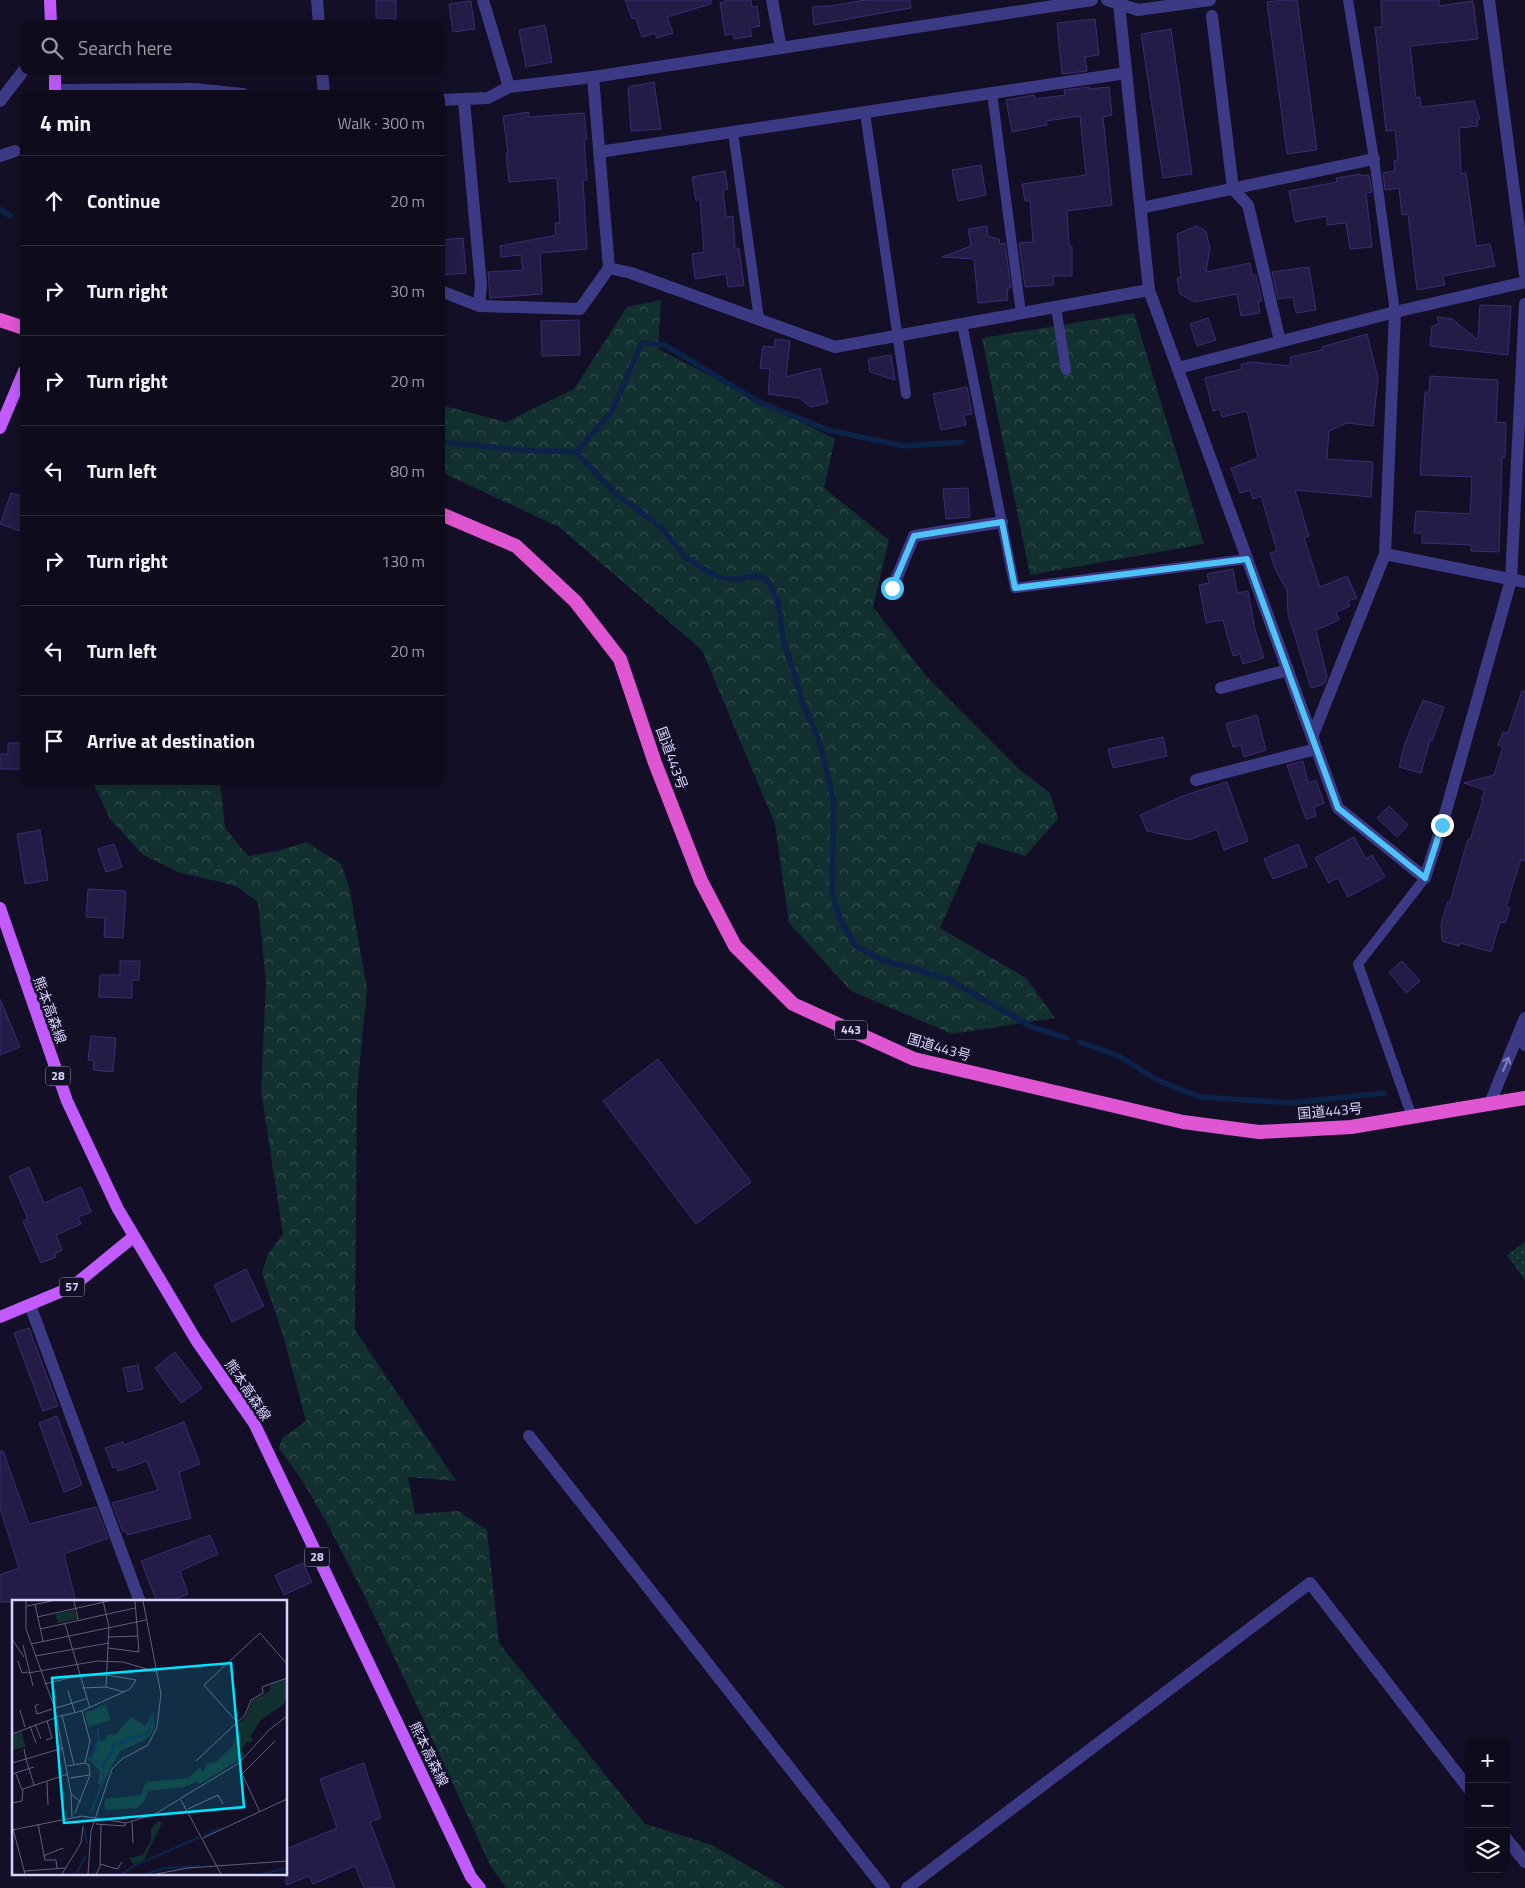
<!DOCTYPE html>
<html lang="en">
<head>
<meta charset="utf-8">
<style>
	body { margin:0; font-family:"Titillium Web","Noto Sans JP",sans-serif; background:#1c1929; color:#f1f3f6 }
	.controls { position:absolute; right:15px; bottom:15px; display:grid; overflow:hidden; border-radius:10px; box-shadow:0 2px 12px #0003 }
	.controls button { width:45px; height:45px; display:grid; place-items:center; padding:0; border:0; border-bottom:1px solid #2e2b3b; background:#0e0b1c; color:#f1f3f6; font:25px sans-serif }
	.stop { position:absolute; width:15px; height:15px; margin:-11px; border:4px solid #4fc3f7; border-radius:50%; background:#fff }
	.stop.end { background:#4fc3f7; border-color:#fff; box-shadow:0 1px 5px #0008 }
	.list { margin:0; padding:0; list-style:none }
	h2 { display:flex; justify-content:space-between; align-items:center; height:65px; margin:0; padding:0 20px; font-size:21px }
	h2 small { font-size:16px; font-weight:400; color:#9b9ba3 }
	.list li { display:grid; grid-template-columns:32px 1fr auto; gap:15px; align-items:center; box-sizing:border-box; height:90px; padding:0 20px; border-top:1px solid #2e2b3b }
	.list b { display:block; font-size:19px; white-space:nowrap }
	.list em { font-size:16px; font-style:normal; color:#9b9ba3 }
	.icon { flex:none; width:28px; height:28px; fill:none; stroke:currentColor; stroke-width:2; stroke-linecap:round; stroke-linejoin:round }
	.map { position:relative; flex:none; width:1525px; height:1888px; overflow:hidden }
	.search { position:absolute; background:#0e0b1c; box-shadow:0 2px 12px #0003; left:20px; top:20px; width:425px; height:55px; display:flex; align-items:center; gap:12px; box-sizing:border-box; padding:0 18px; border-radius:10px; color:#9b9ba3; font-size:19px }
	.panel { position:absolute; background:#0e0b1c; box-shadow:0 2px 12px #0003; left:20px; top:90px; width:425px; height:695px; border-radius:10px }
	.map>svg:first-child { display:block }
	.grass { fill:url(#grass-dots) }
	.forest { fill:url(#forest-crowns) }
	.lines { fill:none; stroke-linecap:round; stroke-linejoin:round }
	.stream { stroke:#0c2248; stroke-width:5.5 }
	.building { fill:#241b47; stroke:#3b2d73 }
	.service { stroke:#3d3a85; stroke-width:10 }
	.minor { stroke:#3d3a85; stroke-width:12 }
	.tertiary { stroke:#3d3a85; stroke-width:12 }
	.primary { stroke:#c25bff; stroke-width:12 }
	.trunk { stroke:#e055d1; stroke-width:14 }
	.oneway { stroke:#837fbc }
	.route { stroke:#4fc3f7; stroke-width:6 }
	.labels { text-anchor:middle; stroke-width:5; stroke-linejoin:round; paint-order:stroke }
	.shield { fill:#130f26; stroke:#9e99be; stroke-width:1 }
	.shield-label { font-size:12px; font-weight:bold; fill:#d9d4ff }
	.street-label { font-size:14px; fill:#d9d4ff; stroke:#130f26 }
	.inset-river { fill:none; stroke:#0c2248; stroke-width:2.5 }
	.inset-road { fill:none; stroke:#625e7d; stroke-width:1 }
	.view { fill:#00e5ff; fill-opacity:0.15; stroke:#00e5ff; stroke-width:2.5 }
	.inset-edge { fill:none; stroke:#d9d4ff; stroke-width:2.5 }
</style>
</head>
<body>
<div class="map">
<svg width="1525" height="1888" viewBox="0 0 1525 1888">
	<defs>
		<pattern id="grass-dots" width="8" height="8" patternUnits="userSpaceOnUse" patternTransform="scale(1.25)"><rect width="8" height="8" fill="#12302f"/><path d="M2 2h.1M6 6h.1" fill="none" stroke="#344d4e" stroke-width="1.8" stroke-linecap="round"/></pattern>
		<pattern id="forest-crowns" width="20" height="18" patternUnits="userSpaceOnUse" patternTransform="scale(1.25)"><rect width="20" height="18" fill="#12302f"/><path d="M2 6a3 3 0 1 1 6 0M12 15a3 3 0 1 1 6 0" fill="none" stroke="#344d4e"/></pattern>
	</defs>
	<rect width="100%" height="100%" fill="#130f26"/>
	<!-- grass -->
	<polygon class="grass" points="1525,1242 1525,1280 1507,1255"/>
	<!-- forest -->
	<g class="forest">
		<polygon points="661,300 658,349 835,439 824,488 889,540 873,607 926,676 1019,769 1050,793 1058,819 1025,856 978,842 940,928 1026,978 1055,1018 952,1034 851,991 789,923 775,824 702,650 559,527 441,472 441,405 506,422 574,389 627,307"/>
		<polygon points="1134,313 1204,544 1030,575 982,338"/>
		<path d="M92,781h128l5,47 23,28 29,-5 29,-9 35,22 8,22 18,103 -10,103 -2,238 101,151 -48,-4 7,37 43,-3 29,19 12,113 146,181 67,21 74,43h-280l-15,-21c-41,-89 -81,-178 -124,-266 -26,-50 -52,-108 -88,-152l3,-11 24,-17 -23,-86 -21,-62 6,-19 15,-20 -22,-144 5,-107 -8,-81 -22,-16 -58,-14 -35,-17 -33,-36z"/>
	</g>
	<g class="lines">
		<!-- stream -->
		<g class="stream">
			<polyline points="0,209 10,216"/>
			<polyline points="441,442 522,450 576,452 615,493 661,527 686,558 718,577 737,579 756,576 767,579 778,600 783,639 803,702 820,744 834,803 832,894 842,924 856,946 880,959 948,979 1032,1027 1067,1038"/>
			<polyline points="576,452 611,413 642,343 665,345 759,402 828,430 904,446 962,442"/>
			<polyline points="1079,1042 1119,1056 1157,1080 1200,1097 1291,1103 1384,1093"/>
		</g>
	</g>
	<!-- building -->
	<g class="building">
		<polygon points="376,0 396,0 396,19 376,18"/>
		<polygon points="625,0 711,0 711,4 667,17 673,33 657,38 655,33 642,37 636,18 632,19"/>
		<polygon points="725,0 751,0 752,7 757,6 760,26 750,28 752,36 734,39 733,34 725,35 720,3 725,2"/>
		<polygon points="865,0 910,0 911,8 814,25 812,7 830,6"/>
		<polygon points="1286,0 1297,0 1317,150 1287,154 1267,2"/>
		<polygon points="1381,0 1439,0 1439,6 1473,1 1478,39 1410,46 1416,98 1420,97 1421,107 1474,101 1480,119 1477,119 1478,126 1459,128 1461,174 1466,173 1476,246 1490,244 1495,266 1443,276 1445,285 1417,290 1408,214 1402,215 1399,188 1385,190 1383,173 1395,171 1394,161 1398,160 1395,130 1386,131 1375,27 1382,27"/>
		<polygon points="471,1 475,29 453,32 449,4"/>
		<polygon points="1095,19 1099,55 1085,57 1087,71 1062,74 1057,23"/>
		<polygon points="545,25 552,62 526,67 519,30"/>
		<polygon points="1171,29 1192,174 1163,178 1141,34"/>
		<polygon points="654,82 661,129 631,131 628,87"/>
		<polygon points="1089,87 1089,89 1109,87 1112,115 1103,117 1112,205 1067,211 1069,246 1072,246 1072,276 1053,276 1054,285 1025,287 1019,243 1033,242 1030,201 1025,201 1022,184 1086,175 1080,116 1046,121 1047,125 1012,132 1006,100 1034,95 1035,99 1065,95 1064,90"/>
		<polygon points="529,112 529,117 584,113 587,139 584,140 587,180 583,180 587,249 540,253 542,294 490,298 488,272 523,270 521,255 501,257 500,246 556,235 555,223 560,223 557,178 509,182 506,153 508,153 503,116"/>
		<polygon points="981,165 986,195 958,201 952,170"/>
		<polygon points="725,171 728,189 723,191 726,217 733,216 735,248 739,248 744,285 728,287 726,274 695,279 692,254 704,252 700,199 696,201 692,177"/>
		<polygon points="1361,174 1361,176 1369,175 1372,192 1366,193 1372,247 1350,249 1346,223 1327,225 1327,216 1295,222 1289,191 1337,182 1336,178"/>
		<polygon points="987,226 988,236 999,239 1000,244 1005,243 1011,288 1007,288 1008,300 978,303 974,259 942,257 971,246 968,229"/>
		<polygon points="1197,226 1206,231 1210,249 1206,272 1250,263 1252,275 1256,275 1262,301 1258,301 1260,313 1241,316 1237,294 1195,302 1180,294 1177,278 1181,277 1177,234"/>
		<polygon points="463,238 466,273 441,275 441,240"/>
		<polygon points="1309,267 1316,310 1296,313 1293,297 1278,299 1272,272"/>
		<polygon points="1480,305 1511,306 1508,355 1430,346 1432,326 1439,324 1437,317 1452,319 1478,340"/>
		<polygon points="1208,318 1216,340 1197,346 1190,324"/>
		<polygon points="579,320 580,355 542,356 541,321"/>
		<polygon points="1367,334 1378,378 1373,426 1347,423 1329,431 1327,459 1373,462 1371,497 1295,490 1309,536 1304,538 1320,587 1347,576 1357,598 1348,601 1350,606 1336,612 1339,620 1316,630 1327,677 1324,684 1311,688 1288,614 1287,590 1276,571 1270,553 1277,551 1261,496 1253,499 1250,490 1240,493 1231,468 1258,458 1247,411 1222,417 1220,409 1213,411 1205,378 1242,369 1241,364 1251,362 1290,366 1291,357 1322,350 1322,347"/>
		<polygon points="775,339 790,341 786,377 820,368 828,403 811,407 799,398 768,394 770,369 760,368 763,346 774,347"/>
		<polygon points="891,355 895,380 870,372 868,359"/>
		<polygon points="1430,376 1498,380 1496,422 1506,423 1505,457 1502,457 1499,552 1471,551 1471,545 1422,543 1422,533 1414,533 1416,511 1470,514 1472,477 1420,475 1425,392 1429,392"/>
		<polygon points="967,387 972,414 964,415 966,425 941,430 933,394"/>
		<polygon points="968,488 970,517 946,519 943,489"/>
		<polygon points="11,493 24,497 24,521 20,531 0,524"/>
		<polygon points="1233,569 1237,593 1248,591 1255,630 1264,658 1243,664 1240,654 1233,656 1223,620 1206,623 1199,585 1209,583 1207,574"/>
		<polygon points="1522,691 1525,691 1525,861 1521,859 1506,907 1510,908 1505,923 1500,922 1491,952 1460,943 1459,946 1442,941 1441,924 1448,901 1450,902 1468,839 1470,840 1483,800 1481,799 1485,790 1464,783 1494,775 1503,747 1498,745 1503,732 1508,733"/>
		<polygon points="1423,700 1444,707 1432,741 1430,740 1421,773 1399,767 1405,743"/>
		<polygon points="1257,715 1266,750 1244,757 1241,745 1233,747 1226,724"/>
		<polygon points="1163,737 1167,756 1113,768 1108,749"/>
		<polygon points="8,743 24,743 24,769 0,769 0,754 8,754"/>
		<polygon points="1303,761 1308,783 1316,780 1324,803 1314,807 1316,816 1306,819 1287,765"/>
		<polygon points="1227,782 1248,841 1224,850 1217,829 1189,840 1147,831 1140,815 1188,794"/>
		<polygon points="1389,806 1408,825 1397,837 1377,818"/>
		<polygon points="40,830 48,880 25,884 17,834"/>
		<polygon points="1354,837 1366,859 1372,855 1385,877 1348,897 1338,878 1329,883 1315,858"/>
		<polygon points="114,844 122,867 106,872 98,849"/>
		<polygon points="1298,844 1307,866 1273,879 1264,859"/>
		<polygon points="88,889 126,891 123,938 104,937 105,918 86,917"/>
		<polygon points="120,961 140,961 139,980 132,980 132,998 99,997 100,975 120,975"/>
		<polygon points="1402,961 1420,981 1406,993 1389,972"/>
		<polygon points="0,999 20,1047 0,1055"/>
		<polygon points="91,1036 116,1038 113,1072 93,1070 94,1061 88,1060"/>
		<polygon points="658,1059 751,1182 696,1224 603,1101"/>
		<polygon points="29,1167 44,1203 81,1187 91,1212 78,1217 81,1224 56,1235 62,1250 55,1254 56,1257 41,1263 23,1221 28,1219 9,1176"/>
		<polygon points="246,1269 264,1306 232,1322 214,1285"/>
		<polygon points="29,1328 58,1406 43,1411 14,1333"/>
		<polygon points="175,1352 202,1388 181,1403 155,1368"/>
		<polygon points="138,1365 143,1389 128,1392 123,1368"/>
		<polygon points="57,1416 82,1485 64,1492 39,1423"/>
		<polygon points="184,1422 200,1464 179,1472 191,1518 127,1535 126,1531 123,1532 112,1503 158,1490 147,1461 118,1471 117,1467 113,1468 105,1448 123,1442 124,1445"/>
		<polygon points="0,1451 3,1451 29,1524 96,1507 108,1538 64,1554 76,1602 0,1602 0,1575 19,1568 0,1508"/>
		<polygon points="210,1535 218,1554 180,1571 188,1594 168,1602 157,1602 141,1561"/>
		<polygon points="303,1563 312,1582 284,1595 275,1575"/>
		<polygon points="364,1763 381,1818 370,1822 395,1888 364,1888 355,1866 313,1884 309,1876 286,1885 286,1849 337,1828 320,1779"/>
	</g>
	<g class="lines">
		<!-- service -->
		<g class="service">
			<polyline points="1348,0 1374,159 1395,312"/>
			<polyline points="992,93 1021,313"/>
			<polyline points="865,113 906,394"/>
			<polyline points="733,132 759,319"/>
			<polyline points="1056,307 1066,370"/>
			<polyline points="962,324 1015,588 1247,559"/>
			<polyline points="1412,1117 1358,964 1425,878"/>
		</g>
		<!-- minor -->
		<g class="minor">
			<polyline points="317,0 319,24"/>
			<polyline points="483,0 509,87"/>
			<polyline points="772,0 781,48"/>
			<polyline points="1107,0 1138,10 1210,0"/>
			<polyline points="1489,0 1525,274"/>
			<polyline points="1119,4 1149,290 1338,808 1425,878 1442,825 1511,580 1525,304"/>
			<polyline points="1212,16 1233,189 1248,205 1280,341"/>
			<polyline points="322,71 324,94"/>
			<polyline points="55,90 195,89 243,94"/>
			<polyline points="441,100 488,98 509,87 593,77 1092,0"/>
			<polyline points="0,101 24,70"/>
			<polyline points="464,101 481,285 479,306"/>
			<polyline points="599,152 1126,73"/>
			<polyline points="0,156 15,151"/>
			<polyline points="1141,208 1374,159"/>
			<polyline points="609,268 631,273 835,347 1149,290"/>
			<polyline points="441,291 479,306 580,309 609,268 593,77"/>
			<polyline points="1178,368 1395,312 1525,282"/>
			<polyline points="1385,554 1525,582"/>
			<polyline points="892,589 914,536 1002,522"/>
			<polyline points="1221,688 1288,670"/>
			<polyline points="1312,737 1385,554 1395,312"/>
			<polyline points="1196,780 1316,749"/>
			<polyline points="30,1305 140,1602"/>
			<polyline points="529,1436 884,1888"/>
			<polyline points="1506,1838 1525,1862"/>
			<polyline points="907,1888 1310,1583 1469,1789"/>
		</g>
		<!-- tertiary -->
		<g class="tertiary">
			<polyline points="1522,1025 1525,1045"/>
			<polyline points="1490,1103 1525,1018"/>
		</g>
		<!-- primary -->
		<g class="primary">
			<polyline points="50,0 51,24"/>
			<polyline points="55,71 55,94"/>
			<polyline points="0,428 24,371"/>
			<polyline points="0,908 67,1101 118,1209 196,1340 254,1423 471,1877 480,1888"/>
			<polyline points="0,1317 72,1287 132,1238"/>
		</g>
		<!-- trunk -->
		<g class="trunk">
			<polyline points="0,320 24,328"/>
			<polyline points="441,514 516,546 575,601 620,659 655,763 701,881 735,946 793,1004 914,1059 1183,1122 1259,1132 1351,1127 1525,1098"/>
		</g>
	</g>
	<!-- one-way arrows -->
	<defs><path id="oneway-shaft" d="M-6 0H5M1.5-3L5.5 0L1.5 3" fill="none" stroke-width="1.6" stroke-linecap="round" stroke-linejoin="round" transform="scale(1.25)"/></defs>
	<use class="oneway" href="#oneway-shaft" transform="translate(1506 1064) rotate(-67)"/>
	<g class="lines">
		<!-- route -->
		<polyline class="route" points="892,588 914,536 1002,522 1015,588 1247,559 1338,808 1425,878 1442,825"/>
	</g>
	<g class="labels">
		<!-- shield labels -->
		<g class="shield">
			<rect x="835" y="1020.5" width="32" height="19" rx="4"/>
			<rect x="45.5" y="1066.5" width="25" height="19" rx="4"/>
			<rect x="59.5" y="1277.5" width="25" height="19" rx="4"/>
			<rect x="304.5" y="1547.5" width="25" height="19" rx="4"/>
		</g>
		<g class="shield-label">
			<text x="851" y="1034">443</text>
			<text x="58" y="1080">28</text>
			<text x="72" y="1291">57</text>
			<text x="317" y="1561">28</text>
		</g>
		<!-- street labels -->
		<g class="street-label">
			<text transform="translate(672 758) rotate(70)" y="5">国道443号</text>
			<text transform="translate(50 1010) rotate(70)" y="5">熊本高森線</text>
			<text transform="translate(939 1047) rotate(16)" y="5">国道443号</text>
			<text transform="translate(1330 1111) rotate(-5)" y="5">国道443号</text>
			<text transform="translate(248 1390) rotate(56)" y="5">熊本高森線</text>
			<text transform="translate(429 1754) rotate(64)" y="5">熊本高森線</text>
		</g>
	</g>
	<!-- overview -->
	<g transform="translate(12 1600)">
		<rect width="275" height="275" fill="#130f26"/>
		<path d="M62,10l3,9 -19,4 -3,-9zM275,78v20l-4,7 -22,15 -11,17 3,2 -2,3h-4l-6,8 4,4 -8,7 -37,23 -3,-2 -14,5 -35,4 -4,11 -7,6 -31,2 -2,-7 2,-4 35,-4 5,-13 42,-4 13,-11v5l3,-1 2,-7 10,-2 16,-15 7,-17 -2,-5 9,-9 6,-16 18,-9v-7zM94,104l4,16 -22,7 -3,-14zM140,114l3,10 -4,10 -6,6 -25,11 -16,31 -6,2 2,-13 -13,-13 5,-1 7,-17 5,1 4,-7 7,1 16,-18 14,9zM146,221l4,2 -18,37 -10,5 -5,-7 14,-3 8,-15v-11z" fill="#12302f"/>
		<path d="M9,130l5,17 -14,3v-15z" fill="#12302f"/>
		<path class="inset-river" d="M86,128v13l-6,18 10,5M79,212l12,-30v-18l9,-11 1,-8 34,-11 7,-21M72,228l3,16M192,236l17,-8M64,274l10,-19M111,274l10,-8 67,-29M134,274l18,-6 36,-2M250,274l25,-6"/>
		<path class="inset-road" d="M14,1v28l29,80 16,85 10,8M62,1l4,19M91,1l6,26 -3,60M23,4l8,37M15,6l25,-5M25,17l72,-16M53,24l25,84M28,29l95,-21M97,37l29,-1M0,39l12,18M19,44l115,-24M11,45l10,41M96,48l31,4 -4,-51M23,56l74,-13M6,61l4,12 6,-1M16,73l69,-12 26,1 34,10M32,84l34,-8 29,-1 29,5 -6,9 -48,22 -26,6M70,88l24,-1 18,5M56,91l7,22M27,104l-4,2 2,8 15,-5M44,108l30,-9M8,110l5,17M70,111l8,30 -5,22M50,115l12,50M225,122l-33,-37 56,-52 27,31M23,124l6,15M18,126l6,17M0,134l43,-16M34,140l6,-2 -5,-17M184,161l49,-46 6,-15 12,-7 -1,-6 25,-9M0,163l14,-4 -2,-10M55,166l18,-3M0,174l22,-7M4,174l6,16M58,178l19,-3M35,182l1,23M22,185l-8,-26 37,-11M59,195l1,22M169,200l40,74M0,203l10,-2 1,-12 45,-15M176,209l30,-14 5,9M248,212l-18,-38 33,-33M63,213l15,-38 -1,-10 -4,-2M120,222l1,21M26,224l7,36h11l1,8M84,224l29,2v-3M0,225l13,49M0,230l70,-14 44,7 29,-9 84,-51 30,-33 18,-14M191,238l84,-39M31,256l20,-8M88,264l17,5 5,-7M12,271l41,-3M50,274l19,-31 2,-17M76,274l3,-43 21,-62 10,-10 26,-14 9,-18 4,-33 -18,-93M84,274l4,-7 1,-43M144,274l32,-6 99,-7"/>
		<path class="view" d="M219,63l13,144 -180,16 -12,-145z"/>
		<rect width="275" height="275" class="inset-edge"/>
	</g>
</svg>
<div class="controls">
<button>+</button>
<button>−</button>
<button><svg class="icon" aria-label="layers" viewBox="0 0 24 24"><path d="M12 4l9 5-9 5-9-5zM3 14l9 5 9-5"/></svg></button>
</div>
<div class="stop" style="left:892px;top:588px"></div>
<div class="stop end" style="left:1442px;top:825px"></div>
<div class="search"><svg class="icon" aria-label="search" viewBox="0 0 24 24"><circle cx="10" cy="10" r="6"/><path d="M15 15l6 6"/></svg>Search here</div>
<section class="panel">
<h2>4 min<small>Walk · 300 m</small></h2>
<ul class="list">
<li><svg class="icon" aria-label="ahead" viewBox="0 0 24 24"><path d="M12 20V5M6 11l6-6 6 6"/></svg><div><b>Continue</b></div><em>20 m</em></li>
<li><svg class="icon" aria-label="right" viewBox="0 0 24 24"><path d="M7 20v-9h11M14 6l5 5-5 5"/></svg><div><b>Turn right</b></div><em>30 m</em></li>
<li><svg class="icon" aria-label="right" viewBox="0 0 24 24"><path d="M7 20v-9h11M14 6l5 5-5 5"/></svg><div><b>Turn right</b></div><em>20 m</em></li>
<li><svg class="icon" aria-label="left" viewBox="0 0 24 24"><path d="M17 20v-9H6M10 6l-5 5 5 5"/></svg><div><b>Turn left</b></div><em>80 m</em></li>
<li><svg class="icon" aria-label="right" viewBox="0 0 24 24"><path d="M7 20v-9h11M14 6l5 5-5 5"/></svg><div><b>Turn right</b></div><em>130 m</em></li>
<li><svg class="icon" aria-label="left" viewBox="0 0 24 24"><path d="M17 20v-9H6M10 6l-5 5 5 5"/></svg><div><b>Turn left</b></div><em>20 m</em></li>
<li><svg class="icon" aria-label="arrive" viewBox="0 0 24 24"><path d="M6 21V4h12l-3 4 3 4H6"/></svg><div><b>Arrive at destination</b></div></li>
</ul>
</section>
</div>
</body>
</html>
